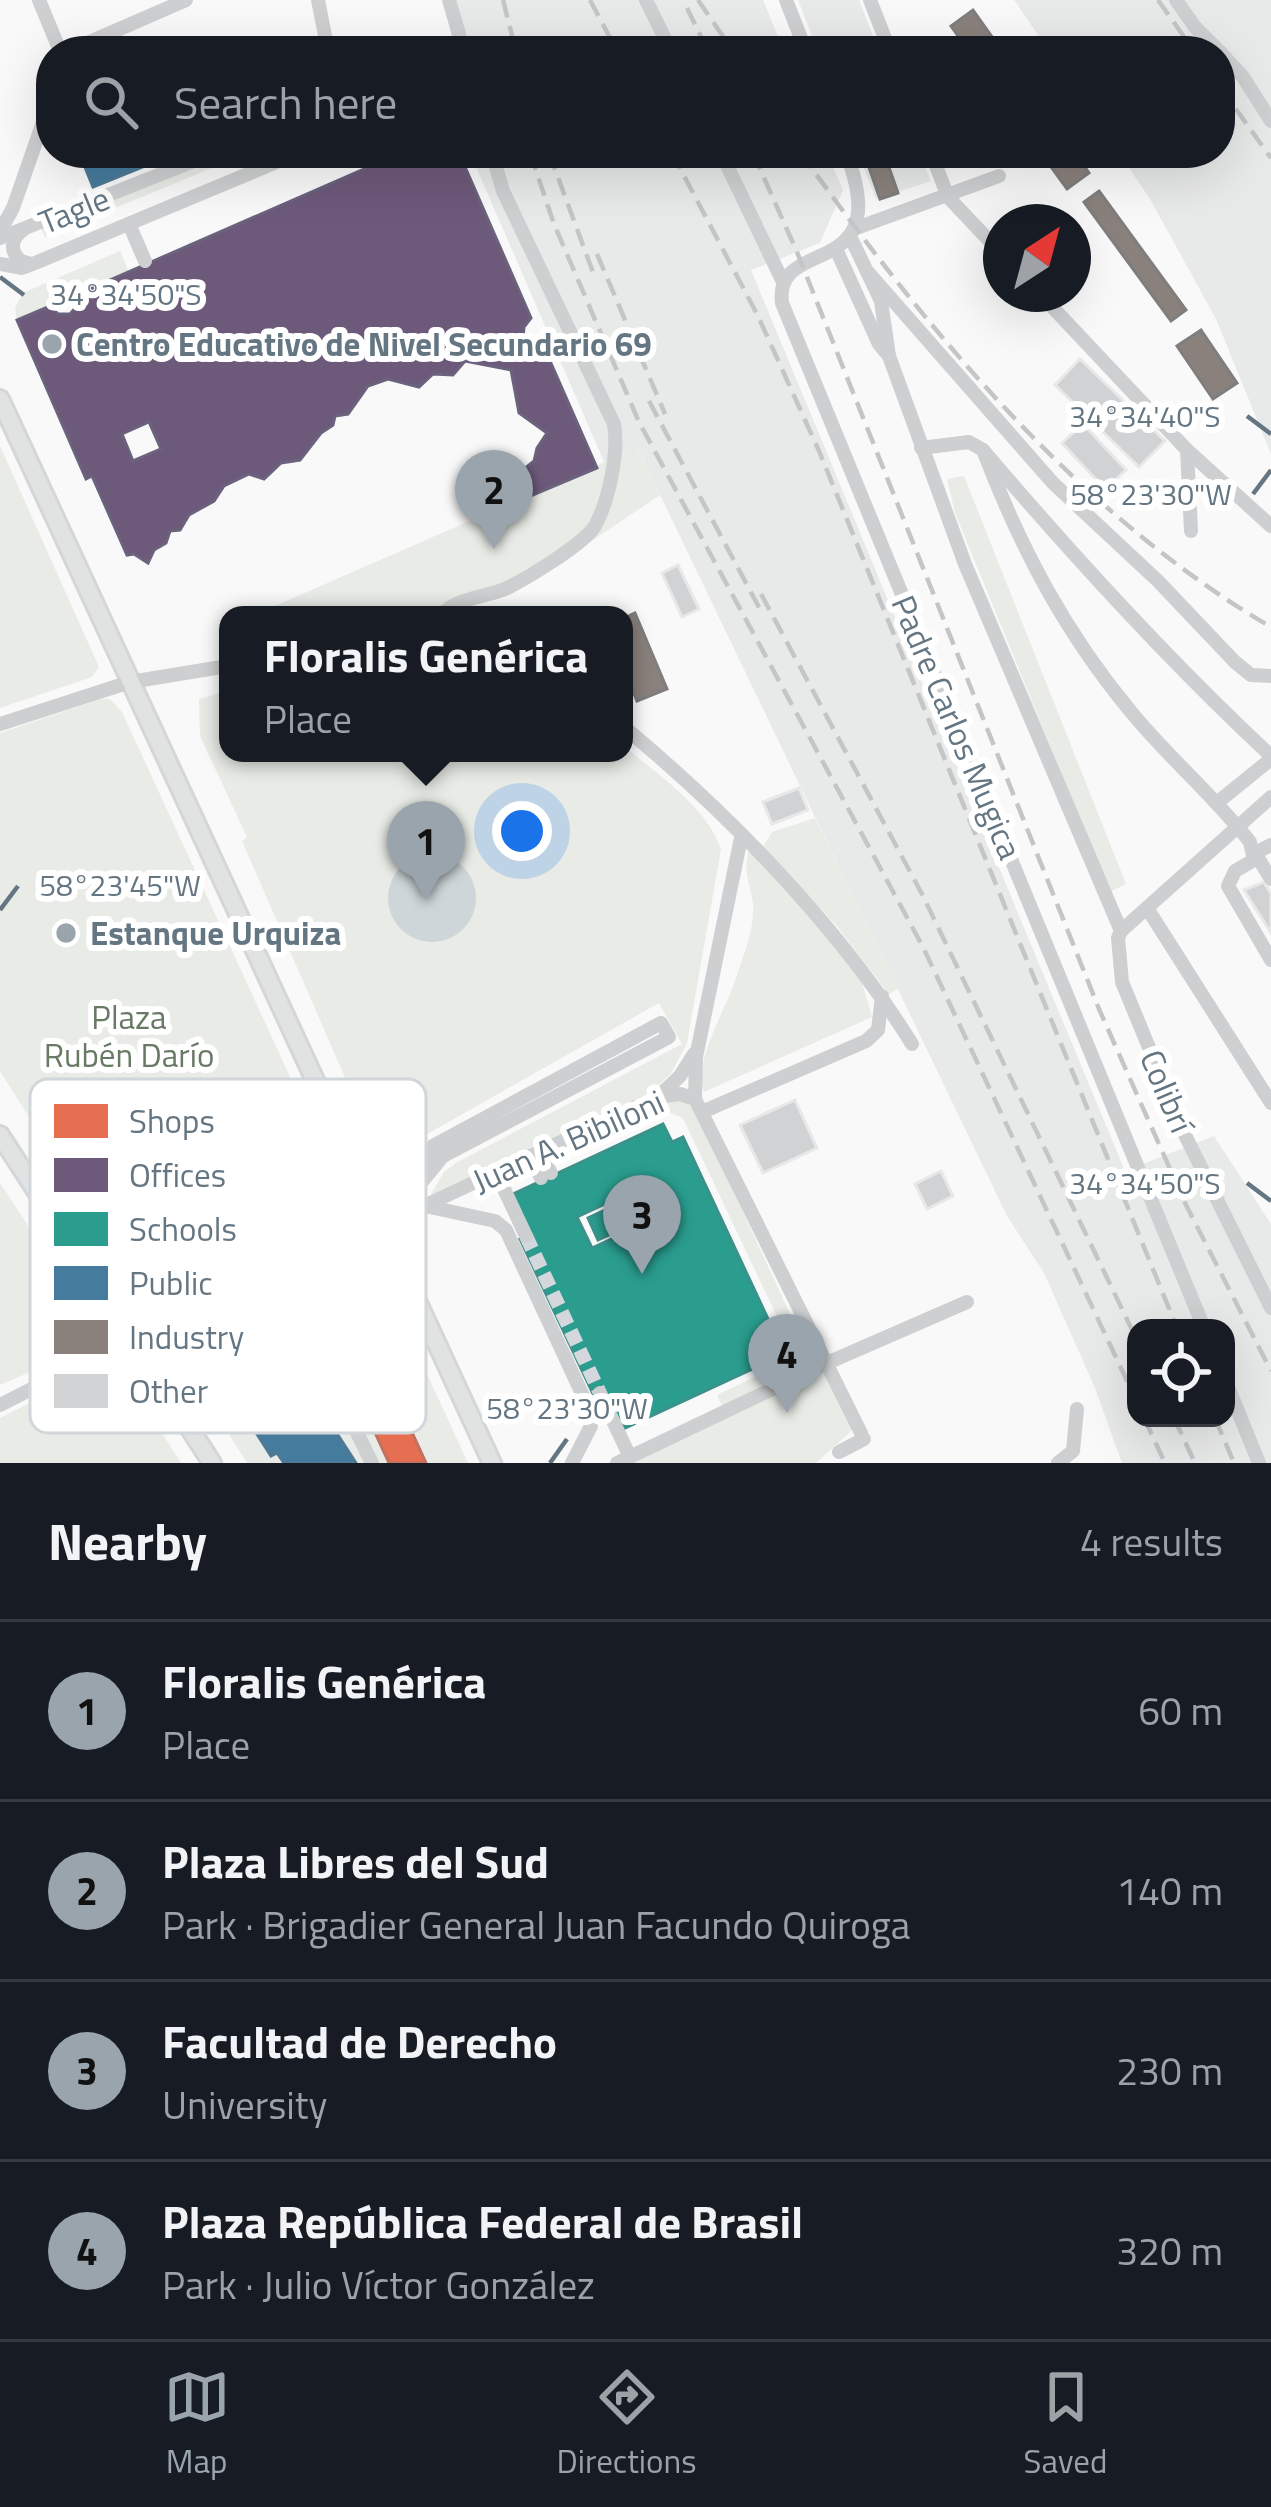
<!DOCTYPE html>
<html lang="en">
<head>
<meta charset="utf-8">
<style>
	body { margin:0; font-family:"Titillium Web",sans-serif; background:#20242c; color:#f1f3f6 }
	.controls { position:absolute; right:36px; bottom:36px; display:grid; overflow:hidden; border-radius:24px; box-shadow:0 12px 48px #0002 }
	.controls button { width:108px; height:108px; display:grid; place-items:center; padding:0; border:0; border-bottom:3px solid #363941; background:#171b24; color:#f1f3f6; font:60px sans-serif }
	.compass { position:absolute; left:983px; top:204px; width:108px; height:108px; border-radius:50%; background:#171b24; box-shadow:0 12px 48px #0002; rotate:36deg }
	.you { position:absolute; left:522px; top:831px; width:42px; height:42px; margin:-30px; border:9px solid #fff; border-radius:50%; background:#1a73e8; box-shadow:0 0 0 18px #1a73e833 }
	.badge { display:grid; place-items:center; width:78px; height:78px; border-radius:50%; background:#99a4ac; color:#111; font-size:39px; font-weight:700 }
	.pin { position:absolute; translate:-50% -99px; filter:drop-shadow(0 3px 6px #0008) }
	.pin::after { content:''; position:absolute; top:63px; width:42px; height:36px; background:inherit; clip-path:polygon(0 0,100% 0,50% 100%) }
	.popup { position:absolute; left:219px; top:606px; width:414px; height:156px; box-sizing:border-box; display:grid; place-content:center; border-radius:24px; background:#171b24; filter:drop-shadow(0 3px 9px #0005); font-size:39px; white-space:nowrap; color:#9ea1a6 }
	.popup b { font-size:45px; color:#f1f3f6 }
	.popup::after { content:''; position:absolute; left:50%; top:100%; margin-left:-24px; border:24px solid transparent; border-top-color:#171b24 }
	.list { margin:0; padding:0; list-style:none }
	h2 { display:flex; justify-content:space-between; align-items:center; height:156px; margin:0; padding:0 48px; font-size:51px }
	h2 small { font-size:39px; font-weight:400; color:#9ea1a6 }
	.list li { display:grid; grid-template-columns:78px 1fr auto; gap:36px; align-items:center; box-sizing:border-box; height:180px; padding:0 48px; border-top:3px solid #363941 }
	.list b { display:block; font-size:45px; white-space:nowrap }
	.list p { margin:0; font-size:39px; white-space:nowrap; color:#9ea1a6 }
	.list em { font-size:39px; font-style:normal; color:#9ea1a6 }
	.icon { flex:none; width:66px; height:66px; fill:none; stroke:currentColor; stroke-width:2; stroke-linecap:round; stroke-linejoin:round }
	.map { position:relative; flex:none; width:1271px; height:1463px; overflow:hidden }
	.search { position:absolute; background:#171b24; box-shadow:0 12px 48px #0002; left:36px; right:36px; top:36px; height:132px; display:flex; align-items:center; gap:30px; box-sizing:border-box; padding:0 42px; border-radius:48px; color:#9ea1a6; font-size:45px }
	.sheet { height:876px; background:#171b24 }
	nav { display:flex; justify-content:space-around; align-items:center; box-sizing:border-box; height:168px; border-top:3px solid #363941; background:#171b24; font-size:33px; color:#9ea1a6 }
	nav a { display:grid; justify-items:center; gap:6px }
	nav .on { color:#99a4ac }
	.map>svg:first-child { display:block }
	.built { fill:#e8e9e9; fill-rule:evenodd }
	.green { fill:#e8ebe6 }
	.water { fill:#ced6d9 }
	.shops { fill:#e76f51; stroke:#c07160; stroke-width:3 }
	.offices { fill:#6d597a; stroke:#6b627d; stroke-width:3; fill-rule:evenodd }
	.schools { fill:#2a9d8f; stroke:#3c918b; stroke-width:3; fill-rule:evenodd }
	.public { fill:#457b9d; stroke:#4f7a95; stroke-width:3 }
	.industry { fill:#8a817c; stroke:#7f7e7e; stroke-width:3 }
	.building { fill:#d0d2d3; stroke:#e8e8e8; stroke-width:3 }
	.lines { fill:none; stroke-linecap:round; stroke-linejoin:round }
	.minor-tunnel { stroke:#d4d8dc; stroke-width:14; stroke-dasharray:14 7; stroke-linecap:butt }
	.major-casing { stroke:#d5d6d7; stroke-width:22 }
	.minor { stroke:#cecfd0; stroke-width:14 }
	.major { stroke:#e1e2e2; stroke-width:16 }
	.rail { stroke:#c3c5c6; stroke-width:4.5; stroke-dasharray:18 9; stroke-linecap:butt }
	.ticks { fill:none; stroke:#657683; stroke-width:4.5 }
	.poi-dot { fill:#99a4ac; stroke:#fff; stroke-width:4.5 }
	.labels { text-anchor:middle; stroke-width:12; stroke-linejoin:round; paint-order:stroke }
	.street-label { font-size:33px; fill:#657683; stroke:#fff }
	.poi-label { font-size:33px; font-weight:bold; fill:#657683; stroke:#fff; text-anchor:start }
	.park-label { font-size:33px; fill:#687a64; stroke:#fff }
	.key { fill:#fff; stroke:#d1d6da; stroke-width:3 }
	.key-label { font-size:33px; fill:#657683 }
	.ticks-label { font-size:30px; text-anchor:middle; fill:#657683; stroke:#fff; stroke-width:12; stroke-linejoin:round; paint-order:stroke }
</style>
</head>
<body>
<div class="map">
<svg width="1271" height="1463" viewBox="0 0 1271 1463">
	<rect width="100%" height="100%" fill="#f9f9f9"/>
	<!-- built -->
	<g class="built">
		<polygon points="443,0 763,0 784,51 455,51"/>
		<polygon points="798,0 859,0 879,51 818,51"/>
		<polygon points="1014,0 1271,0 1271,454 1216,319 1150,199 1119,153 1220,153 1220,51 1049,51"/>
		<path d="M470,153h357l16,37 -23,53 -69,27 374,901 89,-35 57,88v239h-149l-27,-75 -51,-115 -37,-57 -369,-767 -33,15zM1136,1328h90v90h-90z"/>
		<polygon points="858,153 920,153 931,181 876,199"/>
	</g>
	<!-- green -->
	<g class="green">
		<polygon points="223,153 248,153 45,237 41,229"/>
		<polygon points="120,251 129,272 17,320 15,308 23,293"/>
		<polygon points="0,446 99,667 92,677 0,708"/>
		<polygon points="637,448 660,495 511,595 456,610 458,615 254,615"/>
		<polygon points="964,476 1126,884 1110,892 955,513 947,479"/>
		<path d="M228,691v62h396v-7c34,29 82,60 97,103l-34,194 -15,29 -25,25 -214,101 -2,-4 13,-22 12,-9 226,-119 -23,-41 -246,139 -18,26 -14,-8 -139,-319 5,-4 -47,-101 -1,-37z"/>
		<polygon points="101,699 110,699 122,712 468,1463 247,1463 0,1071 0,733"/>
		<polygon points="815,818 898,989 889,994 836,925 763,847 772,832"/>
		<path d="M749,850l110,122 13,45 -168,75c-12,-30 22,-82 32,-114 7,-22 19,-50 17,-73 -2,-21 -11,-33 -4,-55z"/>
		<polygon points="674,1098 688,1103 698,1115 811,1359 811,1363 723,1408 717,1395 786,1362 791,1353 790,1344 683,1118 668,1112 599,1144 593,1131 659,1100"/>
		<polygon points="0,1183 90,1320 95,1336 89,1346 0,1385"/>
		<polygon points="104,1365 126,1377 181,1463 0,1463 0,1418"/>
		<polygon points="825,1366 852,1420 851,1431 816,1463 623,1463"/>
	</g>
	<!-- water -->
	<circle class="water" cx="432" cy="898" r="44"/>
	<!-- shops -->
	<polygon class="shops" points="351,1299 426,1463 389,1463 320,1313"/>
	<!-- offices -->
	<path class="offices" d="M424,153h27l5,7h6l69,158 -7,9 -1,11 9,8 11,-1 54,123 -81,34 -9,-19 27,-22 3,-13 10,-15 -28,-20 -8,-43 -46,-9 -12,14 -20,-1 -14,13 -31,-8 -20,7 -20,28 -13,2 -2,9 -12,8 -21,27 -19,3 -17,16 -15,-5 -25,12 -10,15 -25,14 -9,15 -10,1 -4,12 -12,7 -6,13 -14,-9 -7,1 -35,-79 -6,3 -69,-159 33,-14 8,8h12l8,-9v-11l318,-139 6,7 12,2zM149,422l12,27 -28,12 -11,-27z"/>
	<!-- schools -->
	<g class="schools">
		<path d="M663,1124l9,18 11,-5 93,199 -11,5 9,18 -151,70 -20,-37 -9,4 -74,-157 9,-4 -16,-41zM657,1180l14,31 -79,37 -15,-31z"/>
		<polygon points="650,1189 661,1211 598,1240 588,1218"/>
	</g>
	<!-- public -->
	<g class="public">
		<polygon points="86,153 151,153 155,162 93,187 80,155"/>
		<polygon points="278,1341 307,1387 356,1463 284,1463 277,1453 271,1456 253,1428 259,1424 230,1379 254,1364 250,1359"/>
	</g>
	<!-- industry -->
	<g class="industry">
		<polygon points="973,10 1002,51 969,51 951,26"/>
		<polygon points="864,153 884,153 898,193 880,199"/>
		<polygon points="1041,153 1075,153 1089,173 1067,189"/>
		<polygon points="1099,191 1186,310 1171,321 1084,202"/>
		<polygon points="1201,330 1237,383 1213,399 1177,346"/>
		<polygon points="635,613 667,689 637,701 624,669 624,618"/>
	</g>
	<!-- building -->
	<g class="building">
		<polygon points="1080,359 1165,441 1139,467 1055,385"/>
		<polygon points="1083,424 1126,470 1105,489 1062,443"/>
		<polygon points="678,565 699,609 682,617 662,573"/>
		<polygon points="799,788 808,810 772,824 763,802"/>
		<polygon points="1264,882 1271,894 1271,933 1244,890"/>
		<polygon points="795,1100 817,1148 763,1173 740,1125"/>
		<polygon points="941,1171 953,1196 927,1209 915,1184"/>
	</g>
	<g class="lines">
		<!-- minor-tunnel -->
		<polyline class="minor-tunnel" points="526,1236 600,1393"/>
		<defs>
			<g id="major">
				<polyline points="0,399 492,1463"/>
				<polyline points="0,1135 212,1463"/>
			</g>
		</defs>
		<!-- major casing -->
		<use href="#major" class="major-casing"/>
		<!-- minor -->
		<g class="minor">
			<polyline points="39,0 60,51"/>
			<polyline points="318,0 328,51"/>
			<polyline points="449,0 464,51"/>
			<polyline points="646,0 671,51"/>
			<polyline points="786,0 806,51"/>
			<polyline points="870,0 890,51"/>
			<polyline points="1176,0 1195,27 1219,51"/>
			<polyline points="69,51 186,0"/>
			<polyline points="1220,52 1243,77 1271,121"/>
			<polyline points="721,153 783,282"/>
			<path d="M846,153c51,131 -73,81 -64,150l422,1025"/>
			<polyline points="931,153 948,197 1001,253"/>
			<polyline points="129,224 145,261"/>
			<polyline points="854,229 999,176"/>
			<path d="M23,230c-12,9 -14,21 -2,31l10,3"/>
			<polyline points="0,231 13,208 51,99"/>
			<polyline points="850,236 881,301 889,356"/>
			<polyline points="0,238 214,153"/>
			<polyline points="836,249 879,344 889,356 965,564 1121,931 1118,938 1122,982 1185,1135 1271,1308"/>
			<polyline points="0,264 22,268 35,263 298,153"/>
			<polyline points="867,271 1053,483 1158,581 1235,662 1251,675 1271,676"/>
			<polyline points="1040,294 1187,450 1191,531"/>
			<path d="M921,448l48,-6 14,8c91,107 185,210 288,306"/>
			<path d="M983,450c37,97 82,183 149,263 37,45 82,83 118,129l4,18 -19,11 -7,15 43,74"/>
			<polyline points="1187,450 1271,526"/>
			<path d="M441,615c16,-17 40,-17 61,-25 20,-8 82,-46 93,-64 14,-26 24,-74 19,-102l-111,-233 -11,-38"/>
			<polyline points="0,724 130,682 228,666"/>
			<path d="M624,727c105,87 216,201 288,317"/>
			<polyline points="1218,802 1271,759"/>
			<polyline points="741,838 696,1057 695,1099 861,1433"/>
			<polyline points="1271,845 1255,853 1271,879"/>
			<polyline points="1147,908 1271,1103"/>
			<polyline points="1121,931 1271,797"/>
			<polygon points="661,1023 669,1037 443,1156 406,1201 418,1165 433,1146"/>
			<polyline points="659,1096 680,1076 694,1054"/>
			<polyline points="702,1112 866,1041 878,1030 882,996"/>
			<polyline points="540,1152 551,1173"/>
			<polyline points="530,1156 541,1178"/>
			<polyline points="496,1172 526,1236"/>
			<polyline points="425,1206 495,1221 506,1230 591,1413 591,1426 572,1463"/>
			<polyline points="375,1216 406,1201 424,1206 657,1097 680,1094 695,1099"/>
			<polyline points="369,1286 300,1318 372,1463"/>
			<polyline points="1226,1382 1259,1463"/>
			<polyline points="600,1393 630,1457"/>
			<polyline points="0,1405 131,1338"/>
			<polyline points="839,1452 864,1439"/>
			<polyline points="617,1463 827,1363 967,1302"/>
			<polyline points="1058,1463 1073,1451 1077,1409"/>
		</g>
		<!-- major -->
		<use href="#major" class="major"/>
		<!-- rail -->
		<g class="rail">
			<polyline points="503,0 516,51"/>
			<polyline points="590,0 617,51"/>
			<polyline points="698,0 733,51"/>
			<polyline points="1158,0 1194,51"/>
			<polyline points="687,8 708,51"/>
			<polyline points="1220,87 1271,158"/>
			<polyline points="530,153 554,224 639,422 923,947 1136,1400"/>
			<polyline points="549,153 594,275"/>
			<polyline points="672,153 758,316 819,451 1177,1328"/>
			<polyline points="753,153 797,252 1099,1009 1186,1205 1271,1371"/>
			<path d="M801,153c128,180 277,361 470,474"/>
			<polyline points="597,254 665,414"/>
			<polyline points="649,401 762,613"/>
			<polyline points="761,594 922,894 1136,1338"/>
			<polyline points="1144,1418 1165,1463"/>
			<polyline points="1174,1418 1195,1463"/>
			<polyline points="1215,1418 1234,1463"/>
		</g>
	</g>
	<!-- ticks -->
	<path class="ticks" d="M0,277l24,18M1247,416l24,18M1253,494l18,-24M0,910l18,-24M1247,1183l24,18M550,1463l17,-24"/>
	<!-- markers -->
	<g class="poi-dot">
		<circle cx="52" cy="344" r="12"/>
		<circle cx="66" cy="933" r="12"/>
	</g>
	<g class="labels">
		<!-- street labels -->
		<g class="street-label">
			<text transform="translate(74 210) rotate(-22)" y="12">Tagle</text>
			<text transform="translate(957 727) rotate(67)" y="12">Padre Carlos Mugica</text>
			<text transform="translate(1167 1091) rotate(67)" y="12">Colibrí</text>
			<text transform="translate(568 1141) rotate(-24)" y="12">Juan A. Bibiloni</text>
		</g>
		<!-- poi labels -->
		<g class="poi-label">
			<text x="76" y="356">Centro Educativo de Nivel Secundario 69</text>
			<text x="90" y="945">Estanque Urquiza</text>
		</g>
		<!-- park labels -->
		<g class="park-label">
			<text x="129" y="1029">Plaza<tspan x="129" dy="38">Rubén Darío</tspan></text>
		</g>
	</g>
	<!-- legend -->
	<rect x="30" y="1079" width="396" height="354" rx="18" class="key"/>
	<rect x="54" y="1104" width="54" height="34" fill="#e76f51"/>
	<rect x="54" y="1158" width="54" height="34" fill="#6d597a"/>
	<rect x="54" y="1212" width="54" height="34" fill="#2a9d8f"/>
	<rect x="54" y="1266" width="54" height="34" fill="#457b9d"/>
	<rect x="54" y="1320" width="54" height="34" fill="#8a817c"/>
	<rect x="54" y="1374" width="54" height="34" fill="#d0d2d3"/>
	<g class="key-label">
		<text x="129" y="1133">Shops</text>
		<text x="129" y="1187">Offices</text>
		<text x="129" y="1241">Schools</text>
		<text x="129" y="1295">Public</text>
		<text x="129" y="1349">Industry</text>
		<text x="129" y="1403">Other</text>
	</g>
	<g class="ticks-label">
		<text x="126" y="305">34°34'50"S</text>
		<text x="1145" y="427">34°34'40"S</text>
		<text x="1151" y="505">58°23'30"W</text>
		<text x="120" y="896">58°23'45"W</text>
		<text x="1145" y="1194">34°34'50"S</text>
		<text x="567" y="1419">58°23'30"W</text>
	</g>
</svg>
<div class="controls">
<button><svg class="icon" aria-label="locate" viewBox="0 0 24 24"><circle cx="12" cy="12" r="6"/><path d="M12 2v4M12 18v4M2 12h4M18 12h4"/></svg></button>
</div>
<svg class="compass" viewBox="-18 -18 36 36"><path d="M0-13l5 13h-10z" fill="#e53935"/><path d="M0 13l5-13h-10z" fill="#9ea1a6"/></svg>
<div class="you"></div>
<div class="pin badge" style="left:426px;top:900px">1</div>
<div class="popup"><b>Floralis Genérica</b>Place</div>
<div class="pin badge" style="left:494px;top:549px">2</div>
<div class="pin badge" style="left:642px;top:1274px">3</div>
<div class="pin badge" style="left:787px;top:1413px">4</div>
<div class="search"><svg class="icon" aria-label="search" viewBox="0 0 24 24"><circle cx="10" cy="10" r="6"/><path d="M15 15l6 6"/></svg>Search here</div>
</div>
<section class="sheet">
<h2>Nearby<small>4 results</small></h2>
<ul class="list">
<li><span class="badge">1</span><div><b>Floralis Genérica</b><p>Place</p></div><em>60 m</em></li>
<li><span class="badge">2</span><div><b>Plaza Libres del Sud</b><p>Park · Brigadier General Juan Facundo Quiroga</p></div><em>140 m</em></li>
<li><span class="badge">3</span><div><b>Facultad de Derecho</b><p>University</p></div><em>230 m</em></li>
<li><span class="badge">4</span><div><b>Plaza República Federal de Brasil</b><p>Park · Julio Víctor González</p></div><em>320 m</em></li>
</ul>
</section>
<nav>
<a class="on"><svg class="icon" aria-label="map" viewBox="0 0 24 24"><path d="M3 6l6-2 6 2 6-2v14l-6 2-6-2-6 2zM9 4v14M15 6v14"/></svg>Map</a>
<a><svg class="icon" aria-label="directions" viewBox="0 0 24 24"><path d="M12 3l9 9-9 9-9-9zM9 14v-3h6M13 9l2 2-2 2"/></svg>Directions</a>
<a><svg class="icon" aria-label="saved" viewBox="0 0 24 24"><path d="M7 4h10v16l-5-4-5 4z"/></svg>Saved</a>
</nav>
</body>
</html>
